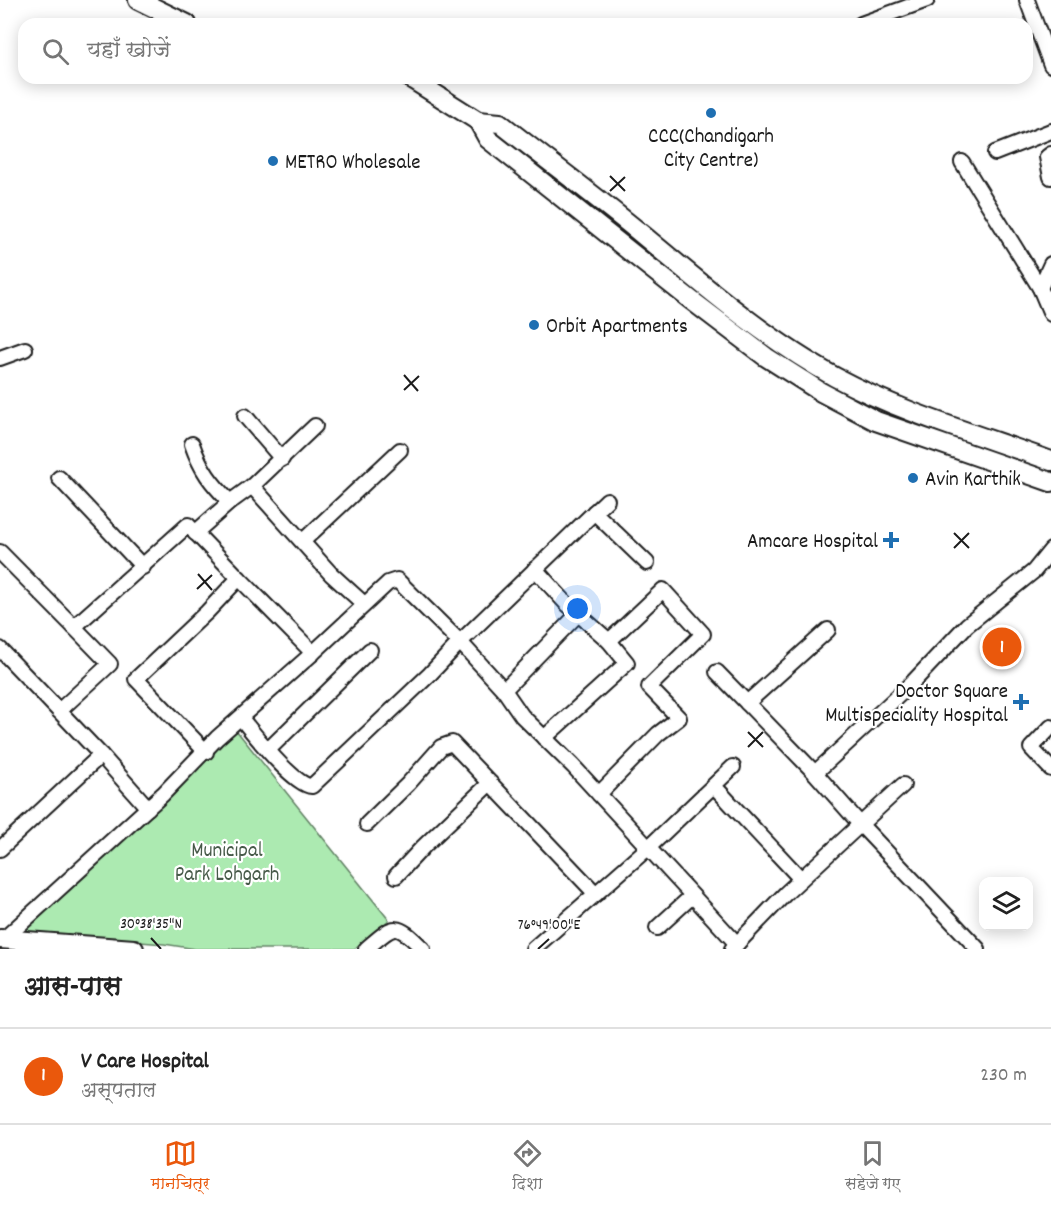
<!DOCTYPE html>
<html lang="hi">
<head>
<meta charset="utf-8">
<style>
	body { margin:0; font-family:Dekko,"Playpen Sans Deva",sans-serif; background:#f2f2f2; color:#222 }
	.controls { position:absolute; right:18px; bottom:18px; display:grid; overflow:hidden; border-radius:12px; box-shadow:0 3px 15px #0003 }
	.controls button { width:54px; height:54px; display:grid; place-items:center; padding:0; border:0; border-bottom:2px solid #e0e0e0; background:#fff; color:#222; font:30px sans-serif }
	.you { position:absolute; left:578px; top:609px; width:21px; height:21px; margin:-15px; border:4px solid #fff; border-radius:50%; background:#1a73e8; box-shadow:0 0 0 9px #1a73e833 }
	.badge { display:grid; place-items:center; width:39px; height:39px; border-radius:50%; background:#ea580c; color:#fff; font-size:20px; font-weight:700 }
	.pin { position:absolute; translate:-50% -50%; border:3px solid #fff; box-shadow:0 2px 6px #0006 }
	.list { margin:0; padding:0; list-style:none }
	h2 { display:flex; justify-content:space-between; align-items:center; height:78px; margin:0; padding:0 24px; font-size:26px }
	h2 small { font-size:20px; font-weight:400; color:#767676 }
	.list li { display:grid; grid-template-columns:39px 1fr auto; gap:18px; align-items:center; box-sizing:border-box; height:96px; padding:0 24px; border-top:2px solid #e0e0e0 }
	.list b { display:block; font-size:22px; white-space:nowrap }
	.list p { margin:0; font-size:20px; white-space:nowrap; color:#767676 }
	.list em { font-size:20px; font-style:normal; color:#767676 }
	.icon { flex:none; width:33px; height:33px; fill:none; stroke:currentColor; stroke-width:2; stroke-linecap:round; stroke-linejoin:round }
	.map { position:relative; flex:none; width:1051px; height:949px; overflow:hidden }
	.search { position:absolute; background:#fff; box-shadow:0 3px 15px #0003; left:18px; right:18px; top:18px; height:66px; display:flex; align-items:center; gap:15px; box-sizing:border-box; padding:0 21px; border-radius:18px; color:#767676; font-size:22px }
	.sheet { height:174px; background:#fff }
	nav { display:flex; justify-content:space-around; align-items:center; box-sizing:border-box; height:84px; border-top:2px solid #e0e0e0; background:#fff; font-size:16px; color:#767676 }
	nav a { display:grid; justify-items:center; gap:3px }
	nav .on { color:#ea580c }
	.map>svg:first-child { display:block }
	.green { fill:#aceab1; stroke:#648366; stroke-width:1.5 }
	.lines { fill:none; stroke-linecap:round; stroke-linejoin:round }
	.street-casing { stroke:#1c1c1c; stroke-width:18 }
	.secondary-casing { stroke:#1c1c1c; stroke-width:22 }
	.street { stroke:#fff; stroke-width:14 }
	.secondary { stroke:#fff; stroke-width:18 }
	.ticks { fill:none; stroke:#1c1c1c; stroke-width:2 }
	.poi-dot { fill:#1f6fb2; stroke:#fff; stroke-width:2 }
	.labels { text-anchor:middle; stroke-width:4.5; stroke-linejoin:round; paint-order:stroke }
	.poi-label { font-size:21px; fill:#1c1c1c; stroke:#fff; text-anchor:start }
	.park-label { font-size:21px; fill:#475a49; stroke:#fff }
	.ticks-label { font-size:15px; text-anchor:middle; fill:#1c1c1c; stroke:#fff; stroke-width:4.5; stroke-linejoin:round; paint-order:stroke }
</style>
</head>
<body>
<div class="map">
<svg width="1051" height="949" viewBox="0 0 1051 949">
	<rect width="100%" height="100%" fill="#fff"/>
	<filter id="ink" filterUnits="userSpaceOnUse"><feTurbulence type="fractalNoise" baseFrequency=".0167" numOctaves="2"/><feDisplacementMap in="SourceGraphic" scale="12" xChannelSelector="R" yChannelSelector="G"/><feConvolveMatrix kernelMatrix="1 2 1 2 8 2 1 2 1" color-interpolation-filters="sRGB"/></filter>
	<g filter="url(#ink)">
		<!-- green -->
		<polygon class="green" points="236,730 389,920 354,949 196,949 164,944 21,932"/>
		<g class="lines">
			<defs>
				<g id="street">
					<polyline points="1027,0 1051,65"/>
					<polyline points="861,24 927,0"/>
					<polyline points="995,153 1051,131"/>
					<polyline points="1051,154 1047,157 1051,177"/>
					<polyline points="962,162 1040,288 1051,314"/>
					<polyline points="1040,288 1051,264"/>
					<polyline points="0,358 25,349"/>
					<polyline points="245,416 282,459"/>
					<polyline points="315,426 252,486 331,574 364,604"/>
					<path d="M192,444c9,26 19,39 38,58l22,-16"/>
					<polyline points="59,478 143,567"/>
					<polyline points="594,512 647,563"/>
					<polyline points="195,533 230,502"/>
					<polyline points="303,541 400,450"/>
					<polyline points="0,552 74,627 188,525 239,578 207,612 136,679 206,752"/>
					<polyline points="535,569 566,603 609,641 627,663 544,738"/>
					<polyline points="239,578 313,653"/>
					<polyline points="0,649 101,755 148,808"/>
					<polyline points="717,672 815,773"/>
					<polyline points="504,690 578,614"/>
					<polyline points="747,703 828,630"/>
					<polyline points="59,711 110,664 74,627"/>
					<path d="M241,718c11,14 55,70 71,68l118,-112 30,-32 147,-142"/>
					<polyline points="1051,727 1031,748 1051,769"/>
					<polyline points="268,750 370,650"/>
					<polyline points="714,786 801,879"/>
					<polyline points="599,794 658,734 679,718 649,687 703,634 663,590 609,641"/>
					<polyline points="367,824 408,784 441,747 452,743 596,894"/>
					<polyline points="0,849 101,755"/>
					<polyline points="396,876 423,847 490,783"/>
					<polyline points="657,928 692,896"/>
					<polyline points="4,939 163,794 217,738 313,653 388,583 397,580 460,642 504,690 522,716 573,766 737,944"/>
					<path d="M366,949c29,-25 29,-28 57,0"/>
					<polyline points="533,949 649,847 733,767"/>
					<polyline points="732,949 785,894 903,785"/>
					<polyline points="978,949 860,824 815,773 913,682 967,625 1034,571 1051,550"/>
				</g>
				<g id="secondary">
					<polyline points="138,0 187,24"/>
					<path d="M410,78l68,43 22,2c48,38 97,74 144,113 59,49 123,104 191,141 67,36 144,58 216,84"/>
					<polyline points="478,121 488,139 691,300 766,357 821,392 876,421 1051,482"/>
					<polyline points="0,939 134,949"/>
				</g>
			</defs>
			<!-- street casing -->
			<use href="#street" class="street-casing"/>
			<!-- secondary casing -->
			<use href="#secondary" class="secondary-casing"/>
			<!-- street -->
			<use href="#street" class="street"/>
			<!-- secondary -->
			<use href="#secondary" class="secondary"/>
		</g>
	</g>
	<!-- ticks -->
	<path class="ticks" d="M610,176l15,15M610,191l15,-14M404,375l14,16M404,390l15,-14M954,533l15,15M954,548l15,-15M198,574l14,16M197,589l15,-14M748,732l15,15M748,747l15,-15M151,938l10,11M538,949l11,-10"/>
	<!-- markers -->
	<g class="poi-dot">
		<circle cx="711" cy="113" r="6"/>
		<circle cx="273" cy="161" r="6"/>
		<circle cx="534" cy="325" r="6"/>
		<circle cx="913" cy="478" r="6"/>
		<path d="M888 531h6v6h6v6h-6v6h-6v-6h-6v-6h6z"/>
		<path d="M1018 693h6v6h6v6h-6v6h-6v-6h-6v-6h6z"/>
	</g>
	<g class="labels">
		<!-- poi labels -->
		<g class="poi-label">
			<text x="711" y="142" text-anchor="middle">CCC(Chandigarh<tspan x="711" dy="24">City Centre)</tspan></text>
			<text x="285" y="168">METRO Wholesale</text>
			<text x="546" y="332">Orbit Apartments</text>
			<text x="925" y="485">Avin Karthik</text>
			<text x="878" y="547" text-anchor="end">Amcare Hospital</text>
			<text x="1008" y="697" text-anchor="end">Doctor Square<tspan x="1008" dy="24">Multispeciality Hospital</tspan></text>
		</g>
		<!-- park labels -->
		<g class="park-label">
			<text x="227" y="856">Municipal<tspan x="227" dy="24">Park Lohgarh</tspan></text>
		</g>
	</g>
	<g class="ticks-label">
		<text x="151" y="928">30°38'35"N</text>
		<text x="549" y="929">76°49'00"E</text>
	</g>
</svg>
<div class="controls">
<button><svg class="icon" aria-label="layers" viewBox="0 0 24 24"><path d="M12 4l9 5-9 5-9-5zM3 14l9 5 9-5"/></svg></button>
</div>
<div class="you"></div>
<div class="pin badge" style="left:1002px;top:647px">1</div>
<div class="search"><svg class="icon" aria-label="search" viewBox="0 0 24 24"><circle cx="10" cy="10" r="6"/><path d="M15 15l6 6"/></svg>यहाँ खोजें</div>
</div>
<section class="sheet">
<h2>आस-पास<small></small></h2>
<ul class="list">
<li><span class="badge">1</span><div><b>V Care Hospital</b><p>अस्पताल</p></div><em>230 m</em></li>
</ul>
</section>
<nav>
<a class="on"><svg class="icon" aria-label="map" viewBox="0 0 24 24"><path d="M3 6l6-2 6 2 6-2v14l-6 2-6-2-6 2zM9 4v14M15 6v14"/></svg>मानचित्र</a>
<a><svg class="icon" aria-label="directions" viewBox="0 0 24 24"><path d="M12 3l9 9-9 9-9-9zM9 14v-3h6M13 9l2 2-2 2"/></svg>दिशा</a>
<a><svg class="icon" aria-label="saved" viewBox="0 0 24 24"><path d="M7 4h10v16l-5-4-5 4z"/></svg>सहेजे गए</a>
</nav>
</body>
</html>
